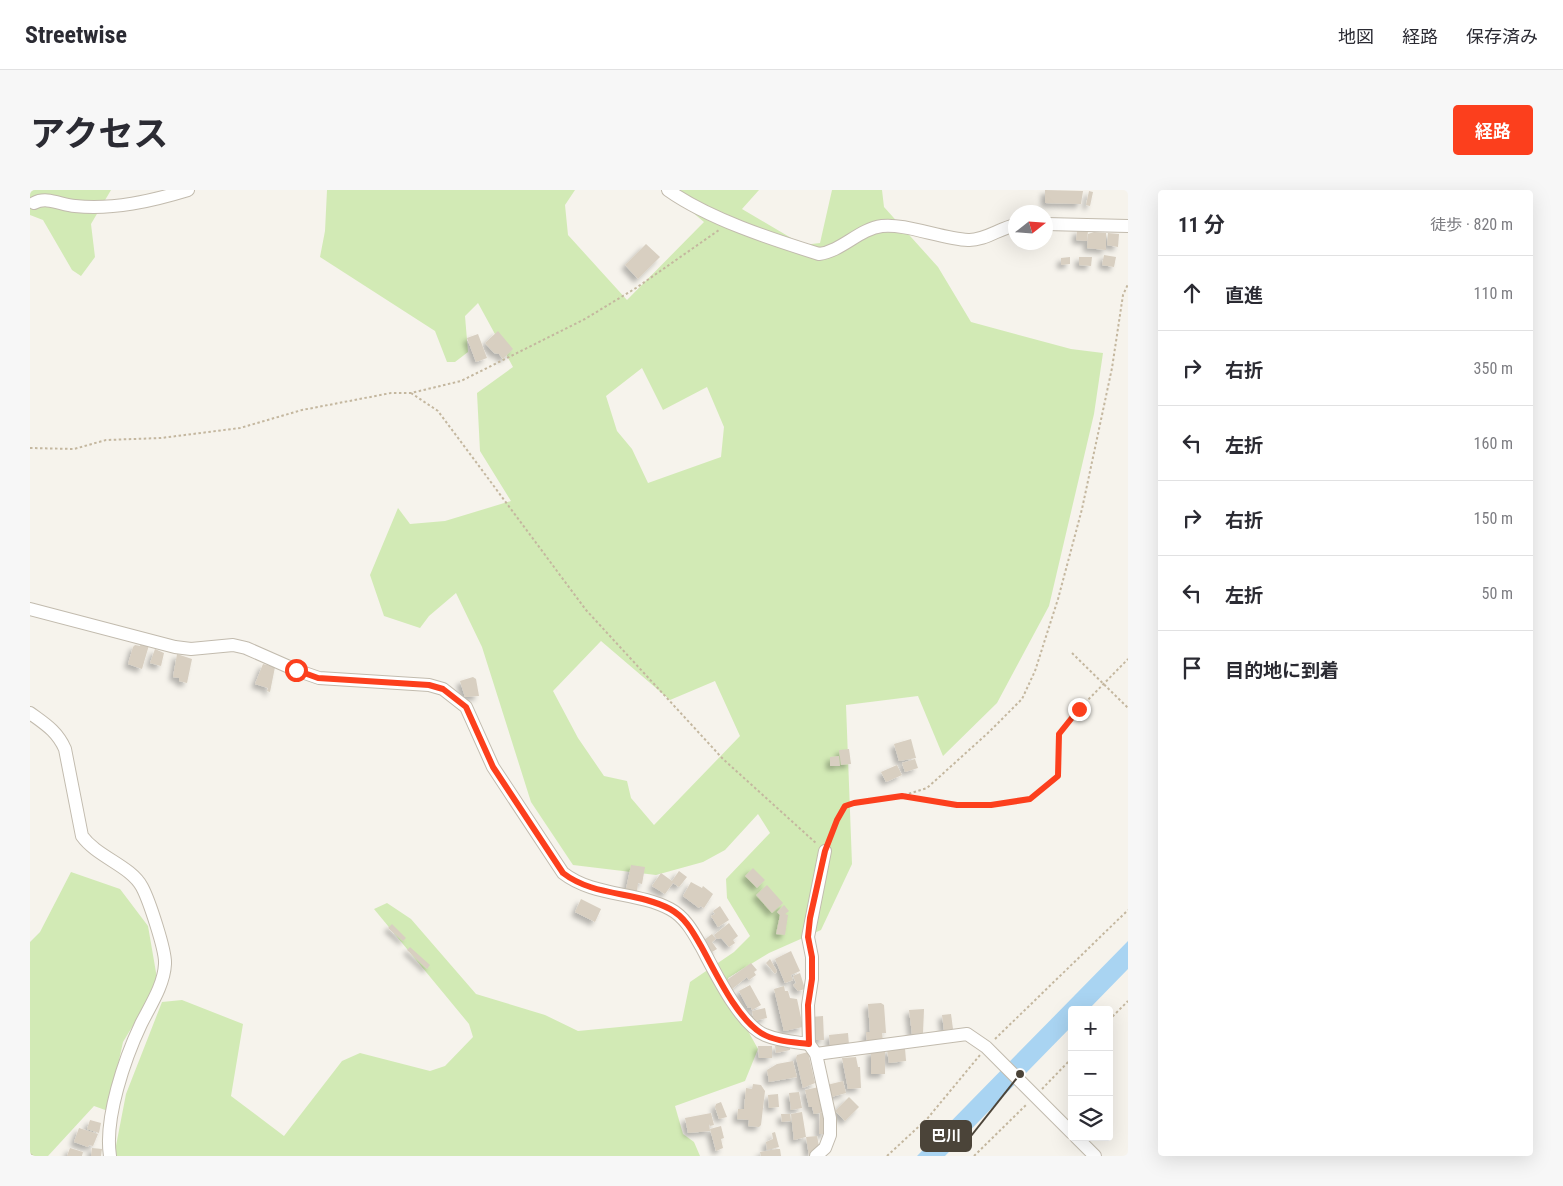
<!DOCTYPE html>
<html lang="ja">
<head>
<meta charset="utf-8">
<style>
	body { margin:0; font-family:"Roboto Condensed","Noto Sans JP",sans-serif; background:#f7f7f7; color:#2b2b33 }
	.controls { position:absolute; right:15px; bottom:15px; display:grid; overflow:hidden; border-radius:5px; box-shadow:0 5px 20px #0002 }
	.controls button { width:45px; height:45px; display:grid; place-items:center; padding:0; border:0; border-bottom:1px solid #e1e1e2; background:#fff; color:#2b2b33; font:25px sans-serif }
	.compass { position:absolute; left:978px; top:15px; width:45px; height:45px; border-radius:50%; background:#fff; box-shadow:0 5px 20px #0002; rotate:73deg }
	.stop { position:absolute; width:15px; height:15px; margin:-11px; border:4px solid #fc3f1d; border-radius:50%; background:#fff }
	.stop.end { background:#fc3f1d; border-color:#fff; box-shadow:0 1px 5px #0008 }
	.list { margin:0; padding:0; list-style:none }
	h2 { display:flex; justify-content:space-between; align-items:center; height:65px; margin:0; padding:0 20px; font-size:21px }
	h2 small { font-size:16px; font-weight:400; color:#7c7c81 }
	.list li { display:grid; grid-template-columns:32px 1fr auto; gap:15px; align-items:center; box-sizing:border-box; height:75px; padding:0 20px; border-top:1px solid #e1e1e2 }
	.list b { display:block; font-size:19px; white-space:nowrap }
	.list em { font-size:16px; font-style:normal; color:#7c7c81 }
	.icon { flex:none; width:28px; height:28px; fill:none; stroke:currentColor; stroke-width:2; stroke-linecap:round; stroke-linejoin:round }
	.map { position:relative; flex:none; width:1098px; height:966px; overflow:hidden; border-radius:5px }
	header { display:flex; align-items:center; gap:30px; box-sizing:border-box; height:70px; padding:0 25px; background:#fff; border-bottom:1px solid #e1e1e2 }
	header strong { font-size:24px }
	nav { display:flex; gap:28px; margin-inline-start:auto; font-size:18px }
	.intro { display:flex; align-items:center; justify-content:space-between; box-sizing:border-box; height:120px; padding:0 30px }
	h1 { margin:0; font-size:35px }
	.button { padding:12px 22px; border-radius:5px; background:#fc3f1d; color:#fff; font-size:18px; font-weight:700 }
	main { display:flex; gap:30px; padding:0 30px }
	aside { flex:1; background:#fff; border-radius:5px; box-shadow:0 5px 20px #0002 }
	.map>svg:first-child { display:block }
	.green { fill:#d2eab5; fill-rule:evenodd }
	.water { fill:#a9d4f2 }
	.building { fill:#d8cfc1; filter:url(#shadow) }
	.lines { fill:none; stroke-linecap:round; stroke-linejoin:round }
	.minor-casing { stroke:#c2bbae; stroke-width:14 }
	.path { stroke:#c4b79f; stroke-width:2; stroke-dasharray:2.5 2.5; stroke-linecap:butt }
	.minor { stroke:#fff; stroke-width:12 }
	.route { stroke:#fc3f1d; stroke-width:6 }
	.leader { fill:none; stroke:#4b4439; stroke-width:2 }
	.callout-dot { fill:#4b4439; stroke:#fff; stroke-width:2 }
	.callout { fill:#4b4439; stroke:#4b4439; stroke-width:2 }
	.callout-label { font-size:15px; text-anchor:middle; font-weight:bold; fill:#fff }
</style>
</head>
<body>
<header>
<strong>Streetwise</strong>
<nav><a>地図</a><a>経路</a><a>保存済み</a></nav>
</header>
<div class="intro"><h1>アクセス</h1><a class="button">経路</a></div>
<main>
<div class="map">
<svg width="1098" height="966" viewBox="0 0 1098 966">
	<defs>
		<filter id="shadow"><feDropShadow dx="-4" dy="4" stdDeviation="2.5" flood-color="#0004"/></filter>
	</defs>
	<rect width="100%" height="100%" fill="#f6f3ec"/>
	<!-- green -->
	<g class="green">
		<polygon points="0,0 81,0 61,34 65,67 51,86 42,80 13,30 0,25"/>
		<path d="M297,0h248l-10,15 3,30 59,65 77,-78 -38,-32h93l-17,19 61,36 17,-2 12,-53h50l2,17 54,60 33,55 100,27 32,4 -9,61 -45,192 -52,97 -54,53 -25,-60 -72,9 6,159 -31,66 -52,23 -41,25 4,24 26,47 -13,32 -70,25 8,28 11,8 6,14h-586l12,-62 36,-92 20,-2 61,24 -12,72 53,40 58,-75 18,-8 70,18 15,-5 28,-29 -4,-13 -95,-115 13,-6 24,16 65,75 69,21 33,16 104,-10 8,-39 44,-30 16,-16 -23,-38 -1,-19 44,-46 -12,-19 -33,36 -22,12 -47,13 -83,-10 -42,-63 -49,-155 -26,-54 -27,23 -9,12 -36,-12 -14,-41 28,-67 12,16 35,-3 66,-20 -31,-50 -3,-58 36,-26 -35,-64 -13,13 3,36 -13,10h-8l-12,-31 -115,-74 5,-26zM612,178l21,42 44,-23 17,40 -3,30 -73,26 -16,-34 -15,-18 -11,-35zM571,451l69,59 45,-19 25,55 -86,89 -23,-27 -4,-17 -23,-5 -26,-38 -25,-47z"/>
		<polygon points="41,682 90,699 118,736 128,794 93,852 78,921 64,916 18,966 0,966 0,752 10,742"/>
	</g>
	<!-- water -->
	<polygon class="water" points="1098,751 1098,779 1058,820 1042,820 1042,836 915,966 887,966"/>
	<!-- building -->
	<g class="building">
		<polygon points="1015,0 1053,1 1051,14 1015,13"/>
		<polygon points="1059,1 1063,2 1060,16 1056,15"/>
		<polygon points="1047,40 1058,41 1057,51 1046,50"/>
		<polygon points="1064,42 1076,43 1076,60 1057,58 1058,44"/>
		<polygon points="1078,43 1089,44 1088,57 1077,55"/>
		<polygon points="616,54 630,67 608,89 595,75"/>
		<polygon points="1074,65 1086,67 1084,77 1072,75"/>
		<polygon points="1040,67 1040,74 1031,75 1031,68"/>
		<polygon points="1049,67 1062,67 1061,76 1049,75"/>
		<polygon points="468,141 483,159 473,169 469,164 464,163 455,153"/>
		<polygon points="448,144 457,168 446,172 437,148"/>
		<polygon points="111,453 119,455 112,479 98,474 103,457 105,455 110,456"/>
		<polygon points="125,459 134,463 131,476 120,473"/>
		<polygon points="147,464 162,469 157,493 149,491 149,488 143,487"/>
		<polygon points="233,474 245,477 240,502 237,501 238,498 225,494"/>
		<polygon points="443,487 446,489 449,506 435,507 430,491"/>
		<polygon points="881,549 886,568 869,571 864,554"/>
		<polygon points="819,559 821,574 811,575 809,560"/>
		<polygon points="809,566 810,576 800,576 800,567"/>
		<polygon points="885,569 888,578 875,582 872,573"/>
		<polygon points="867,575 872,585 856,592 851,582"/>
		<polygon points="601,675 615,677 612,694 608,693 607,702 596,699"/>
		<polygon points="723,678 735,690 727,698 715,686"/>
		<polygon points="649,681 657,687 649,697 643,693 635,704 622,696 631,683 642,691"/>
		<polygon points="661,692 672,698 673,696 683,704 674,718 670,716 669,718 653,706"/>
		<polygon points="737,695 753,713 742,723 726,705"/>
		<polygon points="551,709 571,719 565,732 545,722"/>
		<polygon points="754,715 759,721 755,724 758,725 755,745 746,744 750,725 747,722"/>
		<polygon points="690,716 699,730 688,737 681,726 685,724 683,721"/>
		<polygon points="699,733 708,746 703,750 705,753 699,757 691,748 687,749 684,745"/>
		<polygon points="362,734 376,748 373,751 358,738"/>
		<polygon points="682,744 686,749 682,752 687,759 682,762 674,750"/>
		<polygon points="380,757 400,775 397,779 377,760"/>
		<polygon points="761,761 770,781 761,785 763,790 755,793 745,769"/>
		<polygon points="740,769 747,781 745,784 736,773"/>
		<polygon points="721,773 727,780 724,782 726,785 719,790 717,787 702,799 697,790"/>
		<polygon points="770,783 775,799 768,801 763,795 766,793 763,786"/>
		<polygon points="720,795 731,815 722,820 721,817 718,818 709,801"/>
		<polygon points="754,796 755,801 758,801 760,808 767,809 773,837 754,841 744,799"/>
		<polygon points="851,813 854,815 856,843 852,843 853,852 837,853 836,842 840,842 838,814"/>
		<polygon points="735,818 737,828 724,831 722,821"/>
		<polygon points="894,819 893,843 882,844 879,820"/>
		<polygon points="921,824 923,839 914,840 912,825"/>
		<polygon points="793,826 794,850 782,850 781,827"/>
		<polygon points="818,843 819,855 800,855 799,845"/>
		<polygon points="760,855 760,860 746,863 745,856"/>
		<polygon points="728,856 742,856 742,868 729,868"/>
		<polygon points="875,858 876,871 859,873 857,860"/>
		<rect x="841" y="861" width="14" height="23"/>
		<polygon points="778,862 785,893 773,898 766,868 767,865"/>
		<polygon points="826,867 828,877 830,877 831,898 818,899 812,868"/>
		<polygon points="763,871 767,887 739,892 737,880 747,874"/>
		<polygon points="813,891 816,903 801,907 797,895"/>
		<polygon points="723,894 731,895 735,901 731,935 729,937 718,936 719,930 707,929 708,919 714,919 716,898 722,899"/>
		<polygon points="789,897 795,922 784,924 782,917 779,917 775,900"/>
		<polygon points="769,902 772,918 761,920 759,903"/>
		<polygon points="748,904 749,917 739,918 738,905"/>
		<polygon points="819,907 829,917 815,931 805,921"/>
		<polygon points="691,912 697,927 689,929 685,917 686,914"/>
		<polygon points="772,922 776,947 764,950 761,924"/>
		<polygon points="681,923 684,935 680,936 679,934 680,941 658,943 655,928"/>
		<polygon points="790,923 795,923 796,944 789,944"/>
		<polygon points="751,924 760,924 761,931 752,932"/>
		<polygon points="60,930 71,933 69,943 57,939"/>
		<polygon points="691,936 694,948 691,949 693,958 686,961 680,939"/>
		<polygon points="49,938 68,944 63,956 59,955 58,957 44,952"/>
		<polygon points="745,942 749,957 737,960 736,952 743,949 742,943"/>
		<polygon points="787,946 789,956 779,966 776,947"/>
		<polygon points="40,958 53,962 52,966 37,966"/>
		<polygon points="62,958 72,959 71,966 61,966"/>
		<polygon points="747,959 750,959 751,966 731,966 730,962"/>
	</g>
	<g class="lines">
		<defs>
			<g id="minor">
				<path d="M638,0c41,29 103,49 151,64 23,-3 40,-25 63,-28 22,-3 61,13 86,14 16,1 32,-12 48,-15"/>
				<path d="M4,13c13,-7 27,2 41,3 38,4 77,-5 113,-16"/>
				<polyline points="1016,34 1098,36"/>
				<path d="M0,419l145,38 16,2 42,-4 13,3 50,22 23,8 110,7 14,4 23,18 27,60 70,106c31,24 73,18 107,36 15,8 23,23 31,37 13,24 39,79 64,89 14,6 29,7 44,9"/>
				<path d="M0,523c15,11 27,18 35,36l17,87c15,21 49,30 60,51 7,13 24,64 23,77 -1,21 -15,42 -24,60 -16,34 -37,94 -31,132"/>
				<polyline points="786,864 937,844 956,857 1042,943"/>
				<polyline points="1046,947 1065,966"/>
				<polyline points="786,966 795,958 800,945 800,928 786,864 779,854 778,815 782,789 782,767 778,747 795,661"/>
			</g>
		</defs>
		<!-- minor casing -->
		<use href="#minor" class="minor-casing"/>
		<!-- path -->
		<g class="path">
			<polyline points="381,203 408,221 556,420 693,569 787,654"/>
			<polyline points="0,258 44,259 76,250 131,248 210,238 272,220 361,203 381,203 431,191 555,129 606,98 689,40"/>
			<polyline points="1042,463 1098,518"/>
			<polyline points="875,607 927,615 961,615 1000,609 1017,597 1028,586 1029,544 1049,519 1098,469"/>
			<polyline points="798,652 815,616 824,613 872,606 897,598 959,542 992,509 1005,481 1028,409 1052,319 1082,178 1093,105 1098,94"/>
			<polyline points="1079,830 1098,811"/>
			<polyline points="965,849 1098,720"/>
			<polyline points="1012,899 1042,868"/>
			<polyline points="0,964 3,966"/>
			<polyline points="857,966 897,929 950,865"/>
			<polyline points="944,966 997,914"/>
		</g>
		<!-- minor -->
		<use href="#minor" class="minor"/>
	</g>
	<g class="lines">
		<!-- route -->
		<path class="route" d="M266,480l22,8 111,7 14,4 23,18 27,60 70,106c31,24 73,18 107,36 15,8 23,23 31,37 15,27 35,71 60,87 14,9 33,9 48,11l-1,-39 4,-26v-22l-4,-20 2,-19 15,-67 12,-31 8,-14 9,-3 48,-7 55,9h34l39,-6 28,-23 1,-42 20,-25"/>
	</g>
	<!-- callouts -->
	<path class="leader" d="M990 884L941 946"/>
	<circle class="callout-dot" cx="990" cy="884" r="5"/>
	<rect class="callout" x="891" y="931" width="50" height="30" rx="5"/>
	<g class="callout-label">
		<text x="916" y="951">巴川</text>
	</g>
</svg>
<div class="controls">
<button>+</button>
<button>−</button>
<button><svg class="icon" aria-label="layers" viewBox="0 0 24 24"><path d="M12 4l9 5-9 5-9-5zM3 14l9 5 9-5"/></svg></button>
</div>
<svg class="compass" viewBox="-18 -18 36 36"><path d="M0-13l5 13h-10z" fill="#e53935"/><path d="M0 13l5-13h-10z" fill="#7c7c81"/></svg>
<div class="stop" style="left:266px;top:480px"></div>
<div class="stop end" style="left:1049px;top:519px"></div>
</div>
<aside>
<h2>11 分<small>徒歩 · 820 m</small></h2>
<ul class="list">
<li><svg class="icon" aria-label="ahead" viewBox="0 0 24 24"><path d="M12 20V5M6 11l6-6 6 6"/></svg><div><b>直進</b></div><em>110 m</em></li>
<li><svg class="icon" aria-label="right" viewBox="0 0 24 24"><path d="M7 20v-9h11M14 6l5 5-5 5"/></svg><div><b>右折</b></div><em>350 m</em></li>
<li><svg class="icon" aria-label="left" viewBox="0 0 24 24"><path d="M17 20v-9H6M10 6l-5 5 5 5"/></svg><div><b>左折</b></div><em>160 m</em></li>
<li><svg class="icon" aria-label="right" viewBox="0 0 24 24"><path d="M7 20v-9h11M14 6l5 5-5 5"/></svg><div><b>右折</b></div><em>150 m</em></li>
<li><svg class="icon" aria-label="left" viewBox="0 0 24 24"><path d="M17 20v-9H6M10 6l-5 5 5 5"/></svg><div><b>左折</b></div><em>50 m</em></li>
<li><svg class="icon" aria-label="arrive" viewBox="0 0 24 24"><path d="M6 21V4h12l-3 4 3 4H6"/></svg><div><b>目的地に到着</b></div></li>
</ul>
</aside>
</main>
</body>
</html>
